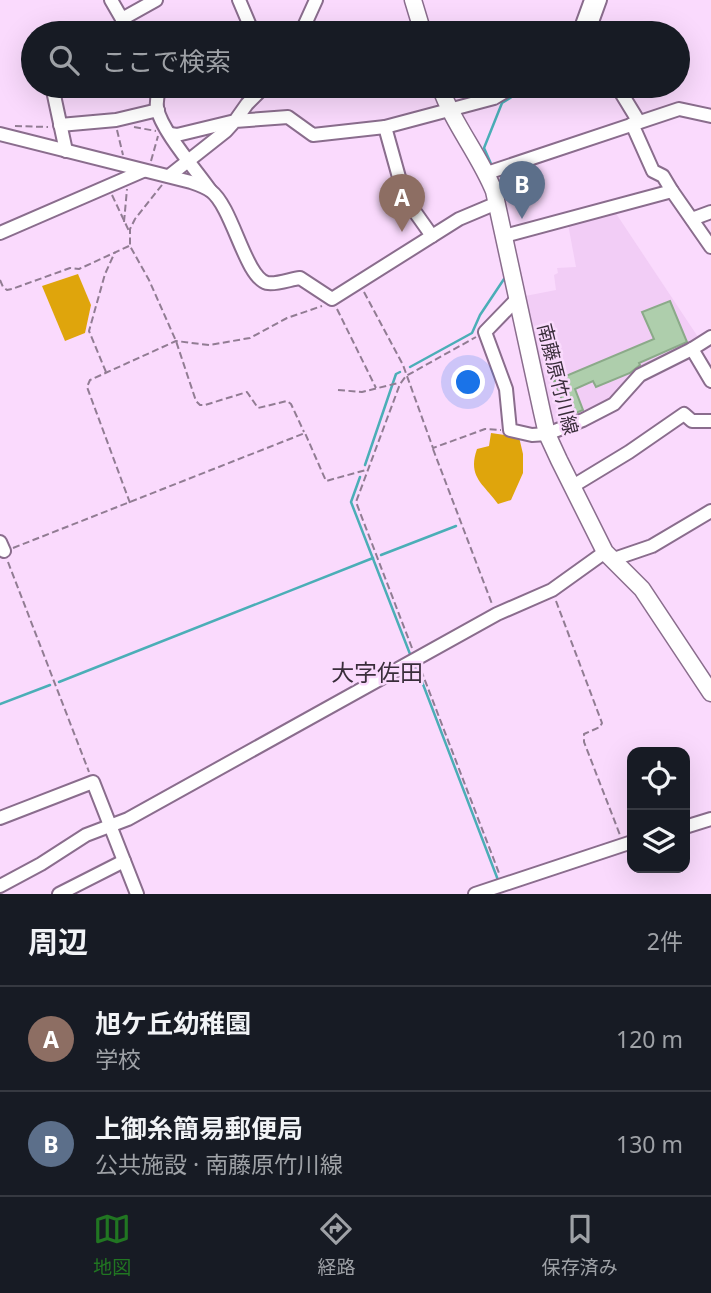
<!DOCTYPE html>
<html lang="ja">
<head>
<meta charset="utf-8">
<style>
	body { margin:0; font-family:"Noto Sans","Noto Sans JP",sans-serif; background:#242831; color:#f1f3f6 }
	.controls { position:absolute; right:21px; bottom:21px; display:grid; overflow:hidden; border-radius:14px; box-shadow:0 7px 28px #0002 }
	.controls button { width:63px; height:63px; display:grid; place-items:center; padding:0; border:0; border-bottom:2px solid #363941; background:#171b24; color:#f1f3f6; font:35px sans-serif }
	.you { position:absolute; left:469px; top:383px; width:24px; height:24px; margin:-18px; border:5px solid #fff; border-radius:50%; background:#1a73e8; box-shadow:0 0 0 10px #1a73e833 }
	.badge { display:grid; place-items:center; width:46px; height:46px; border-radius:50%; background:#217622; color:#fff; font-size:23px; font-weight:700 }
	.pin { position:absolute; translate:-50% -58px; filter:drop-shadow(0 2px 4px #0008) }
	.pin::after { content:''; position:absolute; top:37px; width:24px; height:21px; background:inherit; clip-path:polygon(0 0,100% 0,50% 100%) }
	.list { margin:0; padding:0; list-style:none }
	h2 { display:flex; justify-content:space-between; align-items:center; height:91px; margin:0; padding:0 28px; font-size:30px }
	h2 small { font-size:23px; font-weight:400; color:#9ea1a6 }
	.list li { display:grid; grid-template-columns:46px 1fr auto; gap:21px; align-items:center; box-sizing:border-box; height:105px; padding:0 28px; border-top:2px solid #363941 }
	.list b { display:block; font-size:26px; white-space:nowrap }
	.list p { margin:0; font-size:23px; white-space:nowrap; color:#9ea1a6 }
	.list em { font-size:23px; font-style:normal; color:#9ea1a6 }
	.icon { flex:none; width:38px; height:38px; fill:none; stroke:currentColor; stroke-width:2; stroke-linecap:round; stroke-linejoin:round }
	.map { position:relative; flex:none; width:711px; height:894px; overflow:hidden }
	.search { position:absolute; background:#171b24; box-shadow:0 7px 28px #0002; left:21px; right:21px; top:21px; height:77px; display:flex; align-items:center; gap:18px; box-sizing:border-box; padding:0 24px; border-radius:38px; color:#9ea1a6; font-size:26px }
	.sheet { height:301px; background:#171b24 }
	nav { display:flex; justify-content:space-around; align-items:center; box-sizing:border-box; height:98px; border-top:2px solid #363941; background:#171b24; font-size:19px; color:#9ea1a6 }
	nav a { display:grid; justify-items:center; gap:4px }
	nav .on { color:#217622 }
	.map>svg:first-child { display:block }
	.built { fill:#f2cdf6 }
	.forest { fill:#dfa50c }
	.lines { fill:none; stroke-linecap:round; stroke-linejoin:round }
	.stream { stroke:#4baeb7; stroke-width:2.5 }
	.building { fill:#aeceac; stroke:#8baa89; stroke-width:2 }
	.minor-casing { stroke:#8a6d8d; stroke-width:16 }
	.major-casing { stroke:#8a6d8d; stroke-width:19 }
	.path { stroke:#917c93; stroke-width:2; stroke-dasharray:7 3.5; stroke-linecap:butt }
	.minor { stroke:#fff; stroke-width:12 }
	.major { stroke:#fff; stroke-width:16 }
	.labels { text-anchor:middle; stroke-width:5; stroke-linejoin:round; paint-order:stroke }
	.street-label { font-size:19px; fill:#392d3a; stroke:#fadafd }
	.quarter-label { font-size:23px; fill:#392d3a; stroke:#fadafd }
</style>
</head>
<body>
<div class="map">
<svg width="711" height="894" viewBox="0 0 711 894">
	<rect width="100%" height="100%" fill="#fadafd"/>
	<!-- built -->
	<polygon class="built" points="615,212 700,340 628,386 591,415 549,426 520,297 556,290 554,275 558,273 557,268 576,267 568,224"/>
	<!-- forest -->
	<g class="forest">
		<polygon points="78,274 91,305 85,333 65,341 42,286"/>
		<path d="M491,433l28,4 4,17v19l-12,27 -13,4c-14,-20 -31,-27 -21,-55l12,-3z"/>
	</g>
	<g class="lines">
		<!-- stream -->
		<g class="stream">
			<polyline points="492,166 484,148 502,103 529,86"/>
			<polyline points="410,367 472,333 480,315 504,279"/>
			<polyline points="365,465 396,374 400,372"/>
			<polyline points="360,477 351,502 410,654"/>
			<polyline points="381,555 456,526"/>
			<polyline points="416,666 498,880"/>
			<polyline points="59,682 373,558"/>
			<polyline points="0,704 50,685"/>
		</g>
	</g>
	<!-- building -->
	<polygon class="building" points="670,301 687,342 639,363 640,365 630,373 596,387 593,381 575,389 583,410 569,416 554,381 654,339 642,312"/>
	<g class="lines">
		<defs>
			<g id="minor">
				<polyline points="111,0 122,19 156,0"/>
				<polyline points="239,0 253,33"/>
				<polyline points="122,19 131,33"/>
				<polyline points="301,33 316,0"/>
				<polyline points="579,33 591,0"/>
				<polyline points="588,33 600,0"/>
				<polyline points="52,86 66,151"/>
				<path d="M160,86c-2,7 -4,14 -3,22 4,22 39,62 53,82"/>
				<polyline points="617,86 639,122"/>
				<polyline points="632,124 653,171 663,176 672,191"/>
				<polyline points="60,125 116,120 158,110"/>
				<polyline points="385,127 402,188 415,212 432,236"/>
				<path d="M0,134l191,48c6,2 14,5 20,9 22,17 34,86 56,92 9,2 24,-4 33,-5l32,21 127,-80 38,-16"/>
				<polyline points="170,134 177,135 235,121 247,104 265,86"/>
				<polyline points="487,173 679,109 711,116"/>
				<polyline points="169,176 226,131 235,121 288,117 313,135 385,127 494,98 514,86"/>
				<polyline points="692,219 711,212"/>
				<polyline points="0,233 143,171"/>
				<polyline points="504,236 672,191 711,247"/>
				<polyline points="517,299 485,332 506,389 510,430 532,435 547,434 583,420 614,404 640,375 692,349 711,337"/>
				<polyline points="692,349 711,381"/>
				<polyline points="573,486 629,452 684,414 692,421 711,421"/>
				<polyline points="0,542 4,551"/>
				<polyline points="614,559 652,546 711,511"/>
				<polyline points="0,818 93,782 137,894"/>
				<polyline points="685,827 711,819"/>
				<polyline points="0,886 41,864 86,835 128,819 497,614 552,590 605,552"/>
				<polyline points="59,894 124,861"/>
				<polyline points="475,894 632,842"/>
			</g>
			<g id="major">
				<polyline points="413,0 423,33"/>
				<path d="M440,86c13,38 39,68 54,105l48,221 5,22 12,26 46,92 37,37 69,104"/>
			</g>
		</defs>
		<!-- minor casing -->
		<use href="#minor" class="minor-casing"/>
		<!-- major casing -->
		<use href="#major" class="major-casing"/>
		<!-- path -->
		<g class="path">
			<polyline points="15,126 48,127"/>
			<polyline points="134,127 156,131"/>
			<polyline points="117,130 123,155"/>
			<polyline points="151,161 158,136"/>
			<polyline points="162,185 135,219 130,229 130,246 149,280 176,341 196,401 200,405 205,405 247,392 258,408 287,401 291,404 304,432"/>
			<polyline points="112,195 129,231"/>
			<polyline points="124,222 127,189"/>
			<polyline points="0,280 3,287 7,290 12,289 70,268 79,269 129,246"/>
			<polyline points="364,292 403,365 433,448 485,429 501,430"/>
			<polyline points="337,309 376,388"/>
			<polyline points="106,372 89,331 105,274 115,252"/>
			<polyline points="338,390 362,392 398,383"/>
			<polyline points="433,449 492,604"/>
			<polyline points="130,503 87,387 90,380 176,341 209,345 250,338 287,318 322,306"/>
			<polyline points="13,548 305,433 326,481 366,470"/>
			<polyline points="8,562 89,772"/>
			<polyline points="556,601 602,723 600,727 584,734 584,742 620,835"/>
			<polyline points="412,648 356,502 400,384 406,376 476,337"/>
			<polyline points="421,670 499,873"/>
		</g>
		<!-- minor -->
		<use href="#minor" class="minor"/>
		<!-- major -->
		<use href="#major" class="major"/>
	</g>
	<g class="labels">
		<!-- street labels -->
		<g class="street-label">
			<text transform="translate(558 379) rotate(76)" y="7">南藤原竹川線</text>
		</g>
		<!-- quarter labels -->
		<g class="quarter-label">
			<text x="377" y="681">大字佐田</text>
		</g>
	</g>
</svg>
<div class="controls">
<button><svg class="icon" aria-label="locate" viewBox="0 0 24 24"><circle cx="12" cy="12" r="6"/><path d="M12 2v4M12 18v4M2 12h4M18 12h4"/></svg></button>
<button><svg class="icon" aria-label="layers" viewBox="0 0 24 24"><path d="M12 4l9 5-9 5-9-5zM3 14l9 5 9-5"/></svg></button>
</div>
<div class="you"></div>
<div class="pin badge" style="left:402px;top:232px;background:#8d6e63">A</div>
<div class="pin badge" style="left:522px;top:219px;background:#5c6f8a">B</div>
<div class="search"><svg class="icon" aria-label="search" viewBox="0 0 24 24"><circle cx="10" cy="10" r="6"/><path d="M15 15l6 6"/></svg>ここで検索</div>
</div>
<section class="sheet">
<h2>周辺<small>2件</small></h2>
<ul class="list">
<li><span class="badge" style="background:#8d6e63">A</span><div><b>旭ケ丘幼稚園</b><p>学校</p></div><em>120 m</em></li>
<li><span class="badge" style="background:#5c6f8a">B</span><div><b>上御糸簡易郵便局</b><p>公共施設 · 南藤原竹川線</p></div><em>130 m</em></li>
</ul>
</section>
<nav>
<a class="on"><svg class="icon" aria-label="map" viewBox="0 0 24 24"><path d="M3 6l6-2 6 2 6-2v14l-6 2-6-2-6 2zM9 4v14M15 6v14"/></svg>地図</a>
<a><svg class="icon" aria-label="directions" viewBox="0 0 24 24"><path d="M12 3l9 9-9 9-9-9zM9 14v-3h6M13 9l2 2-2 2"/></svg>経路</a>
<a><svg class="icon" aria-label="saved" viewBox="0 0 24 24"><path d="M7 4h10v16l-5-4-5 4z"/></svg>保存済み</a>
</nav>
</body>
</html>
